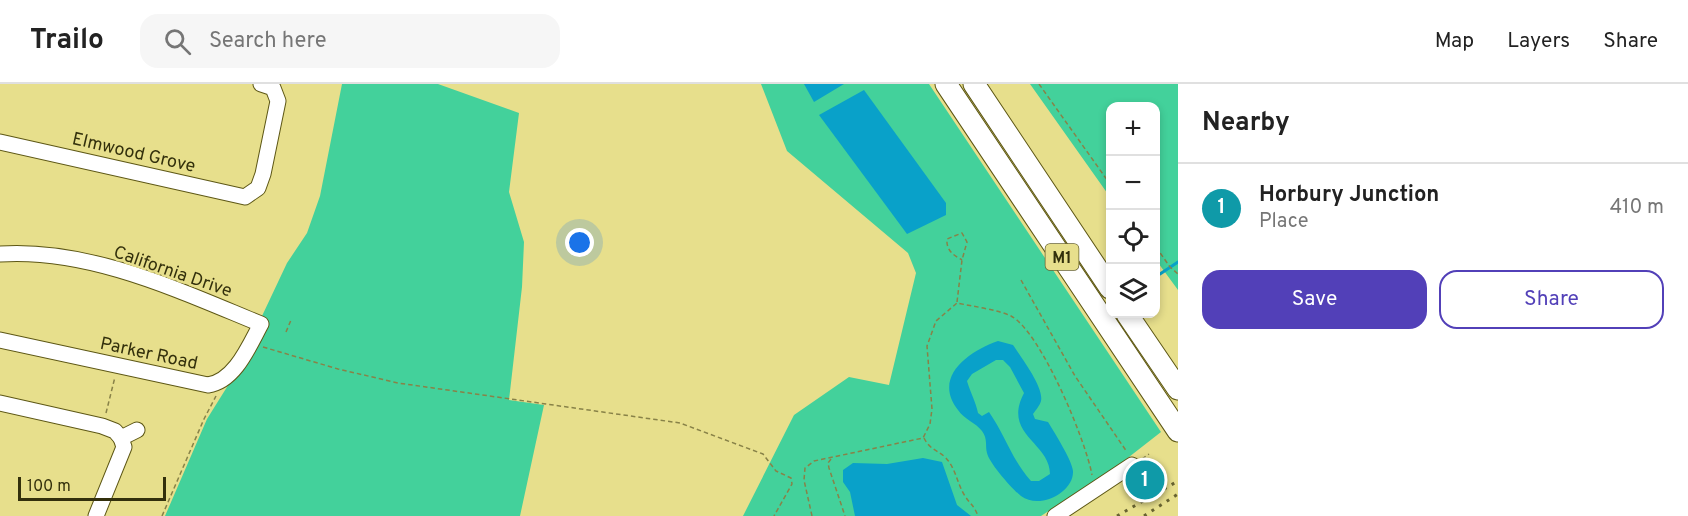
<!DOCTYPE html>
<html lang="en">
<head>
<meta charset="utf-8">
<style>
	body { margin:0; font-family:Overpass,sans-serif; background:#f6f6f6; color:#222 }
	.controls { position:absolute; right:18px; top:18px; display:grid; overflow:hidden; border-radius:12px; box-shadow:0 3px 9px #0003 }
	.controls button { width:54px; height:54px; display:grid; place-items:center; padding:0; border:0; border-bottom:2px solid #e0e0e0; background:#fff; color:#222; font:30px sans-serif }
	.scale { position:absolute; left:18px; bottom:15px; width:148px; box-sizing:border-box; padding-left:6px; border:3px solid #33300c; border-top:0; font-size:16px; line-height:21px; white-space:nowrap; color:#33300c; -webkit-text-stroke:4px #e7df8c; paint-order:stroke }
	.you { position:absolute; left:580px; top:159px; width:21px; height:21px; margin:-15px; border:4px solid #fff; border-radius:50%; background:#1a73e8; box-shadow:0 0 0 9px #1a73e833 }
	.badge { display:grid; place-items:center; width:39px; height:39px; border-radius:50%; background:#5240b8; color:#fff; font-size:20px; font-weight:700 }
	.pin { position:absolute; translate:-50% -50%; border:3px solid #fff; box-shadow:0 2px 6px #0006 }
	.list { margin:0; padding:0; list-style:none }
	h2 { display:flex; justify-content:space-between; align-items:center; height:78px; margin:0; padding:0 24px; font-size:26px }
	h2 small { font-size:20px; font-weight:400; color:#767676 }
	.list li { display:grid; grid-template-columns:39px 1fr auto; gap:18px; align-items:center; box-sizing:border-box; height:90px; padding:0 24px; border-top:2px solid #e0e0e0 }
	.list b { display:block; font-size:22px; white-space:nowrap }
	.list p { margin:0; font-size:20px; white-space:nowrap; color:#767676 }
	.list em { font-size:20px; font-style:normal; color:#767676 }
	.actions { display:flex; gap:12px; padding:18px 24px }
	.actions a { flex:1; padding:14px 0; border:2px solid #5240b8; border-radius:18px; text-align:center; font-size:21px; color:#5240b8 }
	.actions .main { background:#5240b8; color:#fff }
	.icon { flex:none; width:33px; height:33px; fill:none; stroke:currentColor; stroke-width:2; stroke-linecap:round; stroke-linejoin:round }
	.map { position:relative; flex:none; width:1178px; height:432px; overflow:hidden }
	header { display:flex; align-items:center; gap:36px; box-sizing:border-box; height:84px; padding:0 30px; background:#fff; border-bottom:2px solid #e0e0e0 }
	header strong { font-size:28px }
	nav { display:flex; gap:33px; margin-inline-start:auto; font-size:21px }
	.search { width:420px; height:54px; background:#f6f6f6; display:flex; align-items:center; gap:15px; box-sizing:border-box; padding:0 21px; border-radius:18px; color:#767676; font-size:22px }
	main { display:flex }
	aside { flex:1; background:#fff }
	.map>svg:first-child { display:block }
	.green { fill:#43d19b }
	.water { fill:#09a1c9; fill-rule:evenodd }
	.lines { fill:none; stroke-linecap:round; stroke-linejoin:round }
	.stream { stroke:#09a1c9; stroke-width:3 }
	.minor-casing { stroke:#5d5715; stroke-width:17 }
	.highway-casing { stroke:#5d5715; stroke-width:23 }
	.path { stroke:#888248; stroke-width:1.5; stroke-dasharray:4.5 3; stroke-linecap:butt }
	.minor { stroke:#fff; stroke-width:15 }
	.highway { stroke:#fff; stroke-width:21 }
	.rail { stroke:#686331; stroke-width:3; stroke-dasharray:3 6; stroke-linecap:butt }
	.labels { text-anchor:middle; stroke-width:5; stroke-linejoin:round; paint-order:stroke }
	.shield { fill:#e7df8c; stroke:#696432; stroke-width:1.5 }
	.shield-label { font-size:16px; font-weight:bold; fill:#33300c }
	.street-label { font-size:18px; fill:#33300c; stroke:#e7df8c }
</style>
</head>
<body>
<header>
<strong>Trailo</strong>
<div class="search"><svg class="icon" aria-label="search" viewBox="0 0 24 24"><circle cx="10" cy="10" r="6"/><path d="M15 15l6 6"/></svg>Search here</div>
<nav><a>Map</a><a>Layers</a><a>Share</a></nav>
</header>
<main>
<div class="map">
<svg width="1178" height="432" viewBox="0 0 1178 432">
	<rect width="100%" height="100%" fill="#e7df8c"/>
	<!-- green -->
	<g class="green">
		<polygon points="342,0 438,0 519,29 509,108 524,158 522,203 509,316 544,321 520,432 165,432 207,335 247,271 267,235 262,232 287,179 307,149 320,112"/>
		<polygon points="761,0 929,0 1161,348 1120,380 1041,432 743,432 794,331 849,293 889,301 916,189 908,169 787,67"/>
		<polygon points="1030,0 1178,0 1178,206 1156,176 1156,22 1110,22 1110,113"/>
	</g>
	<!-- water -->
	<g class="water">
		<polygon points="804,0 844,0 814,18"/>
		<polygon points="864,6 946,119 946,131 907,150 819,31"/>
		<path d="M998,257l15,4c8,12 31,42 28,56 -1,4 -5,9 -8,13l2,5 13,3c6,10 24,38 25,49 1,21 -33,39 -52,25 -8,-6 -32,-33 -34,-43 -2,-7 1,-14 -5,-22 -6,-8 -18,-12 -24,-21 -26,-33 11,-59 40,-69zM996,276h7l7,7 14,26c-22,42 26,49 26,81l-11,7h-8c-19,-21 -26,-46 -42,-69l-7,4 -4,-3c-2,-11 -8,-21 -11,-32l5,-7z"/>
		<polygon points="923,374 942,378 957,421 971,432 855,432 850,408 843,398 843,386 853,379 887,380"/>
	</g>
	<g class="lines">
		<!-- stream -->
		<polyline class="stream" points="1160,190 1178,178"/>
		<defs>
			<g id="minor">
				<polyline points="0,58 245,113 258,104 263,90 278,17 273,4 261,0"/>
				<path d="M0,170c90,-6 180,37 261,70 -12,22 -26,57 -53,61l-208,-45"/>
				<polyline points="0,319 102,342 115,347 121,354 137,346"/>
				<polyline points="96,432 124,363 121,354"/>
				<polyline points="1055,432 1132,381"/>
			</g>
			<g id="highway">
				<polyline points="946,0 1178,347"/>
				<polyline points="974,0 1110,204"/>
				<polyline points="1127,230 1178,305"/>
			</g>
		</defs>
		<!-- minor casing -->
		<use href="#minor" class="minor-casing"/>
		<!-- highway casing -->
		<use href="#highway" class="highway-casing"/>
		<!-- path -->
		<g class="path">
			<polyline points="1039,0 1110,100"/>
			<polyline points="1156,163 1170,183 1178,190"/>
			<polyline points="1021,196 1075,292 1127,368"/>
			<path d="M957,218l5,-42 5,-18 -5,-9 -15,6c-1,11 6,16 15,21"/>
			<polyline points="286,248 291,236"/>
			<polyline points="263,263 338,285 398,299 680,339 763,370 776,387 791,394 792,400 774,432"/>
			<polyline points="106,329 115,293"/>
			<path d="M924,354c6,12 12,11 21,19 11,11 12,27 20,39 5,8 9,9 13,20"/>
			<polyline points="831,375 828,379 829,384 845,432"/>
			<polyline points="1142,375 1149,370"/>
			<polyline points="162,432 204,335 216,312"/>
			<path d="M812,432l-8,-36 1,-12 9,-7 109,-23 7,-14 2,-15 -5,-63 9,-25 21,-18c14,3 42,7 54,13 30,16 75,125 81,159"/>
		</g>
		<!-- minor -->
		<use href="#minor" class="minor"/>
		<!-- highway -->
		<use href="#highway" class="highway"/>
		<!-- rail -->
		<g class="rail">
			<polyline points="1117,432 1178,397"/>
			<polyline points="1144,432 1178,410"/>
		</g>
	</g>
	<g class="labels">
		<!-- shield labels -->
		<rect class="shield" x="1045.5" y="160" width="33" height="26" rx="4.5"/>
		<g class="shield-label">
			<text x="1062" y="179">M1</text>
		</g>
		<!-- street labels -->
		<g class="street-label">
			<text transform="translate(134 68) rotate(13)" y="6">Elmwood Grove</text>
			<text transform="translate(173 187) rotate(19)" y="6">California Drive</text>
			<text transform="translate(149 269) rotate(12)" y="6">Parker Road</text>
		</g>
	</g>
</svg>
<div class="controls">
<button>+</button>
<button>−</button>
<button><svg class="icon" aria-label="locate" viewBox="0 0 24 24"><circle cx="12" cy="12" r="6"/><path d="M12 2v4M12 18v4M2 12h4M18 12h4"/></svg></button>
<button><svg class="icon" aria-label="layers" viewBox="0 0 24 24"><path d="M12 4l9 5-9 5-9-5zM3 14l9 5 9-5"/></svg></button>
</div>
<div class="scale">100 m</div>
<div class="you"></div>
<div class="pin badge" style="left:1145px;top:396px;background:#0f9aa8">1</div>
</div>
<aside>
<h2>Nearby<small></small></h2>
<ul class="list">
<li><span class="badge" style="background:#0f9aa8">1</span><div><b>Horbury Junction</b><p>Place</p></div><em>410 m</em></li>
</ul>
<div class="actions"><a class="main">Save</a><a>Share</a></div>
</aside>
</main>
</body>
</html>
